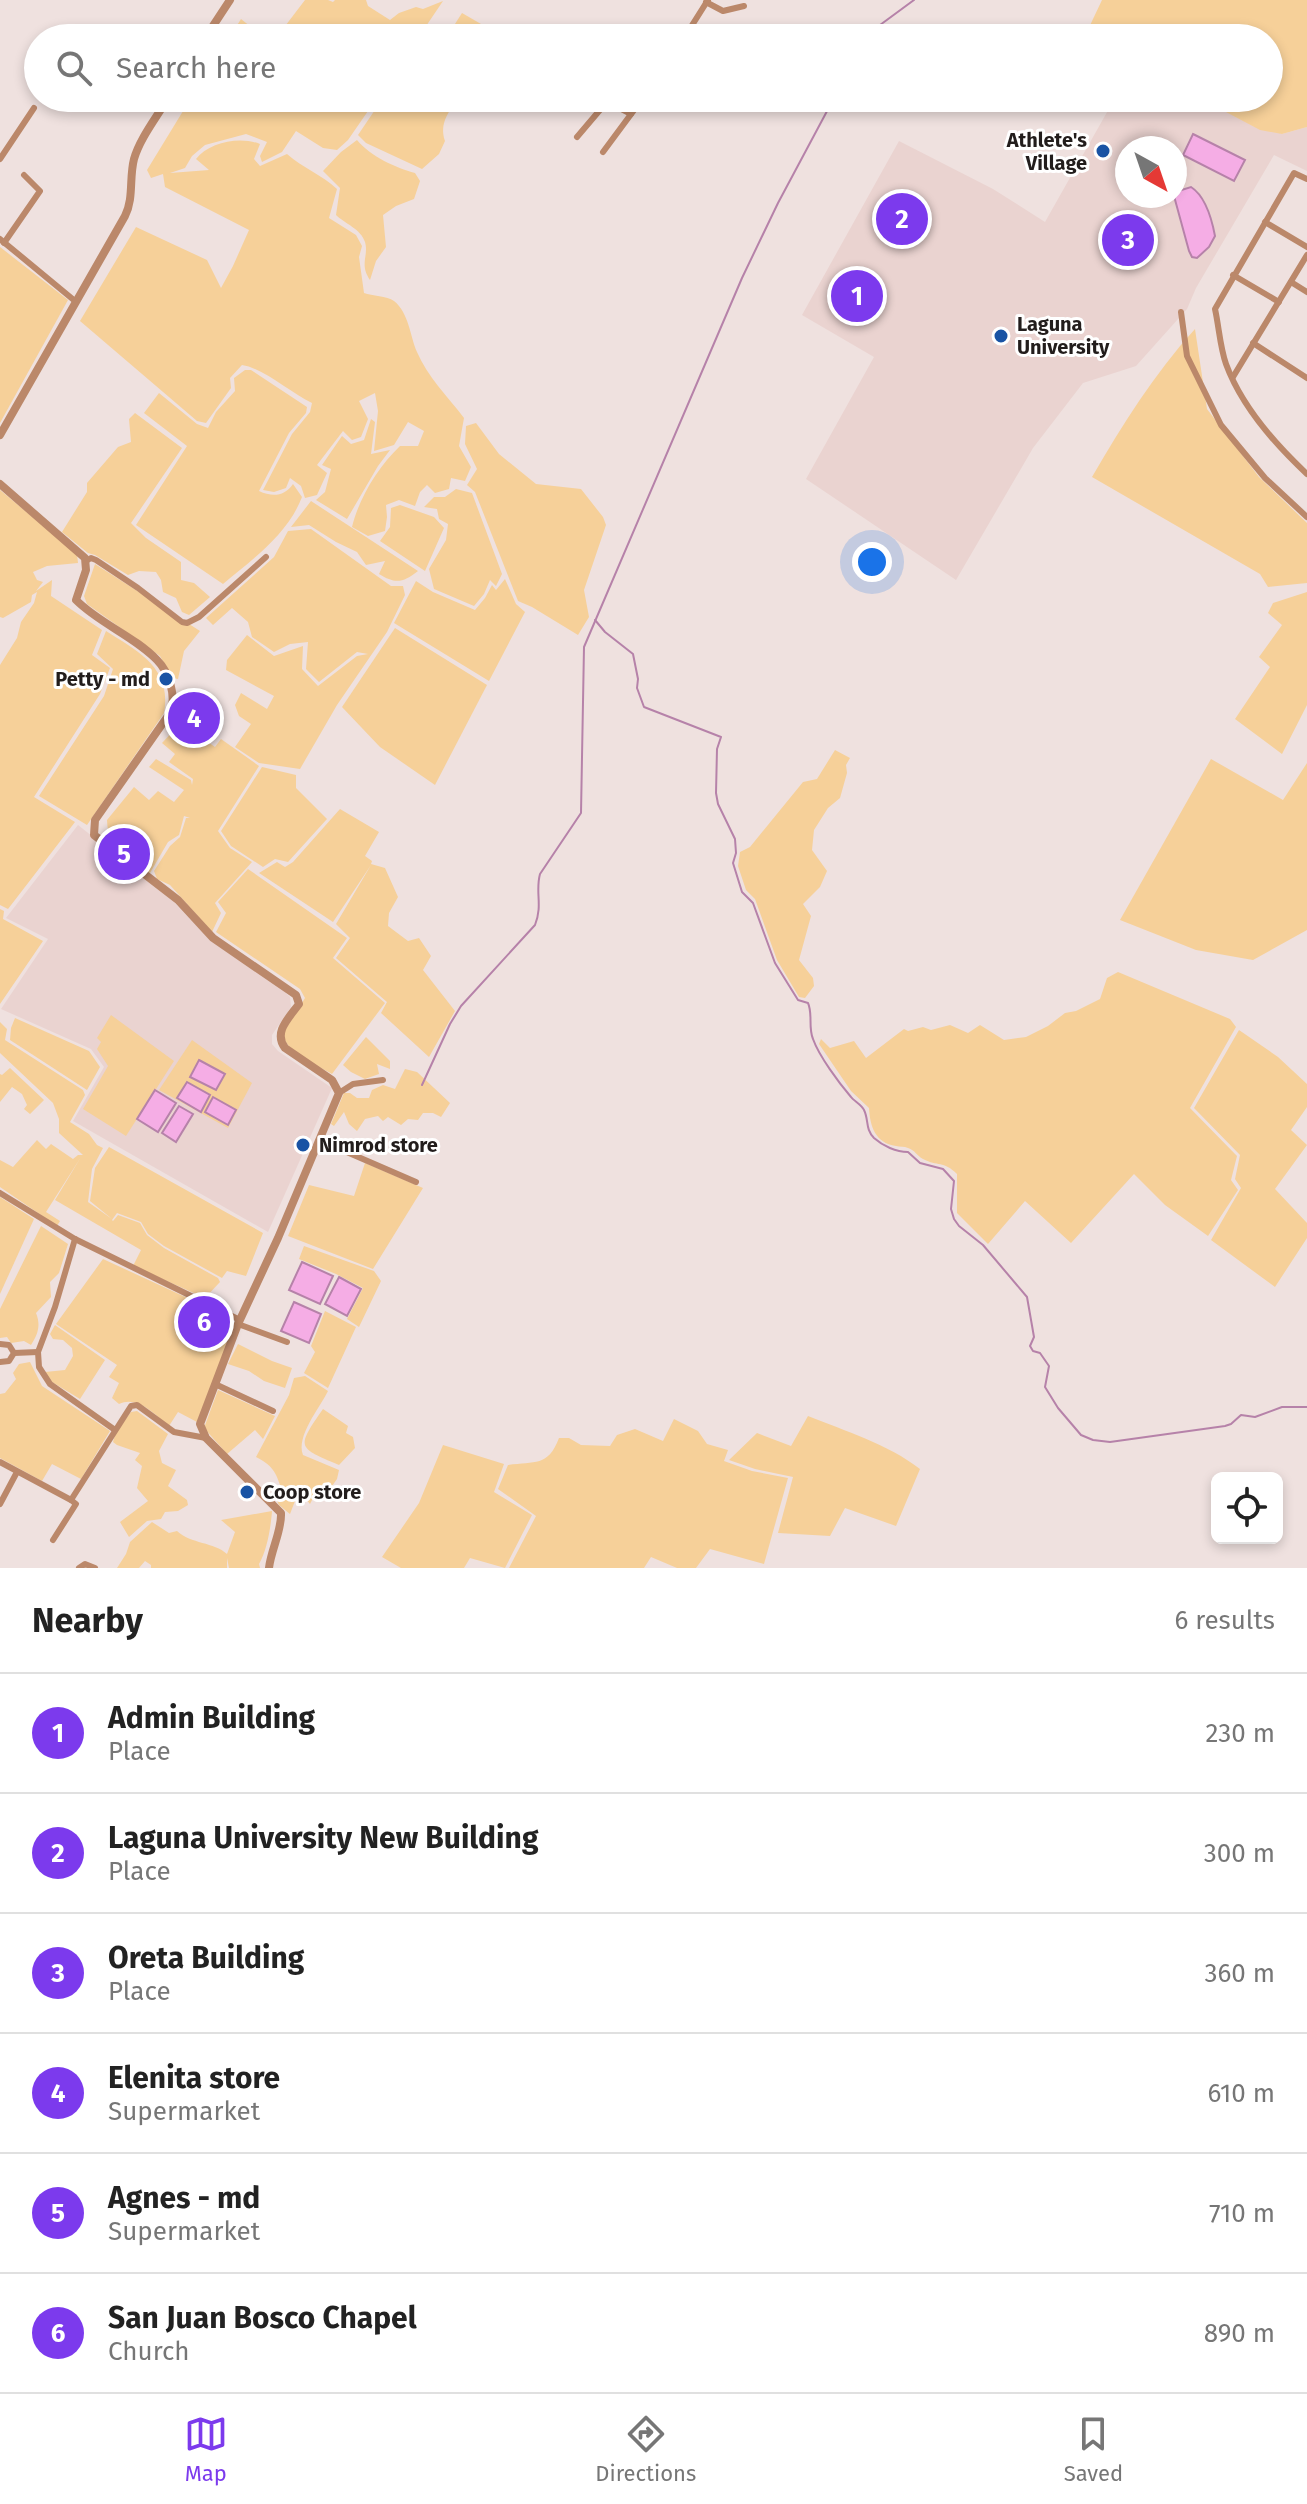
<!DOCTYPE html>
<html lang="en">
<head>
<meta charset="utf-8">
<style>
	body { margin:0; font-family:"Fira Sans",sans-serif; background:#f6f6f6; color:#222 }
	.controls { position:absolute; right:24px; bottom:24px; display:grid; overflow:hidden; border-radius:12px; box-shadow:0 4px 12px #0003 }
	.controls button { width:72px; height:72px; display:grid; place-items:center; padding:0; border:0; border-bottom:2px solid #e0e0e0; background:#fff; color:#222; font:40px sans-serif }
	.compass { position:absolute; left:1115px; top:136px; width:72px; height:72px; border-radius:50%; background:#fff; box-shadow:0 4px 12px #0003; rotate:140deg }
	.you { position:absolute; left:872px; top:562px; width:28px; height:28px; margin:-20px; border:6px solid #fff; border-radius:50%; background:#1a73e8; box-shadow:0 0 0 12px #1a73e833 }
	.badge { display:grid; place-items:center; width:52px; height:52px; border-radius:50%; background:#7c3aed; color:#fff; font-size:26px; font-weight:700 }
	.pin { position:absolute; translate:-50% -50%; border:4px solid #fff; box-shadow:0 2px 8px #0006 }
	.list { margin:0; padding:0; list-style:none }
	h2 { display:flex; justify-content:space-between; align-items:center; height:104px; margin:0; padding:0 32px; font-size:34px }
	h2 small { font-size:26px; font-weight:400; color:#767676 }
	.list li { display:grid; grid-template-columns:52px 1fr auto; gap:24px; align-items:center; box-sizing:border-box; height:120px; padding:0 32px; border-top:2px solid #e0e0e0 }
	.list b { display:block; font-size:30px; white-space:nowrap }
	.list p { margin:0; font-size:26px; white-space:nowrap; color:#767676 }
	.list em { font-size:26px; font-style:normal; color:#767676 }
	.icon { flex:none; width:44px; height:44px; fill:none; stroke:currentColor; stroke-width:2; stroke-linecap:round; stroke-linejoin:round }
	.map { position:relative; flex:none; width:1307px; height:1568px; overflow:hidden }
	.search { position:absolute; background:#fff; box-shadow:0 4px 12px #0003; left:24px; right:24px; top:24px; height:88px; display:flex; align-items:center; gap:20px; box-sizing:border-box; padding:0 28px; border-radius:44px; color:#767676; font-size:30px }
	.sheet { height:824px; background:#fff }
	nav { display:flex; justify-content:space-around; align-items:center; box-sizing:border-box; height:112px; border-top:2px solid #e0e0e0; background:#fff; font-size:22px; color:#767676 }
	nav a { display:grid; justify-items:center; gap:4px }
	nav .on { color:#7c3aed }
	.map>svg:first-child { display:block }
	.built { fill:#ead3d0; fill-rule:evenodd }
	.green { fill:#f6d099 }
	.water { fill:#f5ade5; stroke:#b682a9; stroke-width:2 }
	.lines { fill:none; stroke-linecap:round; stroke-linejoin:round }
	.stream { stroke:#b682a9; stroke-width:2 }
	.minor { stroke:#bb886a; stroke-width:6 }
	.tertiary { stroke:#bb886a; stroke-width:8 }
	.poi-dot { fill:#1953a4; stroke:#fff; stroke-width:3 }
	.labels { text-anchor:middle; stroke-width:6; stroke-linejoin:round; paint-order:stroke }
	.poi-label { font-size:20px; font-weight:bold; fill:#221d1c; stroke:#fff; text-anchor:start }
</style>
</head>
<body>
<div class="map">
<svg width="1307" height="1568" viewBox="0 0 1307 1568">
	<rect width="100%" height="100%" fill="#efe1df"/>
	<!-- built -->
	<g class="built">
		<path d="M1115,98h92l2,5 73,31 25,-7v44l-33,-16 -78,133 -9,21 -51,57 -53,17 -50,65 -77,132 -150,-101 68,-122 -72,-42 97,-174 94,48 52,33zM1127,148h48v48h-48z"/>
		<polygon points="78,825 168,896 211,941 282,989 290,997 291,1007 272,1035 272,1044 278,1051 332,1088 268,1232 73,1121 104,1067 91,1049 1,1009 48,939 6,918"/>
	</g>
	<!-- green -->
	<g class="green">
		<polygon points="305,0 328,0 333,2 335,0 366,0 368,6 390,20 399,13 416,7 423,9 443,1 418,38 276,38"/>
		<polygon points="1102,0 1307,0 1307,127 1282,134 1260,130 1209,103 1207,98 1269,98 1269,38 1084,38"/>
		<polygon points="462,13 481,24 488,38 446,38"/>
		<polygon points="241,19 265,38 229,38"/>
		<path d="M191,98h186l-29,42 -11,10 -14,-2 -27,-17 -14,21 -20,10 -2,-6 7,-14 -21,-8 -41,11 -13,11 -7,12 -15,5 39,-3 -13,-11c13,-17 44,-23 64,-15l-6,15 6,7 27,-12c16,14 35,21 50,35l-8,29 27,17 6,11 -3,11 5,36c8,3 23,3 30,8 15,12 16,35 23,51 10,24 31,45 47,66l-5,28 12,21 -6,14 -14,-3 -2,11 -14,4 -8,-8 -7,7 -5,14 -16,-6 -13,5 1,12 -2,14 -17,5 -16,-9c7,-29 26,-60 48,-81h18l6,-15 -16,-9 -14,23 -20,6 4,-40 -3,-18 -16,8 9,18 -7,18 -9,3 -9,-9 -26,34 10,8 -10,22 -12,3 -4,-12 -11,-8 -4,10 -12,4 -11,-2 29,-56 18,-22 2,-9c-21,-10 -49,-35 -70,-38l-12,13 1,10 -25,35 -9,-2 -117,-100 56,-94 71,33 14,28 12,-22 16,-36 -84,-43 -2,-13 -12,4 -4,-8z"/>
		<path d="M383,98h75c-9,14 -19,25 -13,43l-6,13 -17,15 -56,-26 -8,-8z"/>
		<path d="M357,140c13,16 39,28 58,33l5,8 -6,18 -18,7 -13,9 3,32 -10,14 -6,19c-11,-16 -1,-24 -5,-38 -4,-13 -21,-19 -29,-27l4,-27 -17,-17 18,-19z"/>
		<polygon points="0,247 68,300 0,423"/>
		<path d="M1195,329l12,80 52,68 48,46v60l-39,4 -8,-13 -168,-97c31,-53 62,-103 103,-148z"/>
		<path d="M245,370h6l56,37 -1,6 -17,20 -30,58c13,6 25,6 34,-7l9,13c-14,37 -50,63 -79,87l-87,-59 51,-79 -43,-33 15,-20 38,31 11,4 8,-16 19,-21 -1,-13z"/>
		<polygon points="135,413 182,448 131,523 146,538 181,562 181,580 194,583 210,597 189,615 182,612 176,598 163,592 161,580 156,572 139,571 128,575 95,555 88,553 62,532 87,492 87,483 118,447 131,442 129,419"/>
		<polygon points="371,419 375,422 371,454 390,450 378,466 347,519 316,500 325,492 331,469 322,465 342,436 351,444 364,440"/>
		<polygon points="476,423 499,454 536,484 581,489 603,517 606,525 584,590 589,617 578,635 532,607 518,601 475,492 467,485 477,469 465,444 466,426"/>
		<polygon points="456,489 472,493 502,574 496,586 490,580 484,594 474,606 434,589 429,569 446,540 448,524 439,519 437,509 424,507 434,497 445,497"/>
		<polygon points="0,490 77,554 78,563 47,566 33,572 37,580 43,582 36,591 52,580 51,596 102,630 92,655 110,668 100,694 34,797 75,822 8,909 0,905 0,665 17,638 21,622 34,603 37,592 32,595 31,602 3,618 0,617"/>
		<path d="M311,501l107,70c-15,12 -23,13 -39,3l6,-13 -19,4 -9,-13 -21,-10 -27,-17 -18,2z"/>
		<polygon points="400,505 434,517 444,528 425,571 380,541 390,527 391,508"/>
		<polygon points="311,529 391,586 403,586 405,595 387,632 337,705 300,769 259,763 235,747 251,724 239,716 235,705 241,693 267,709 274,696 226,670 227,660 247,635 274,656 303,646 302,669 318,686 357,656 368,654 357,652 319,682 306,669 308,642 290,644 274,652 252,637 248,622 232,608 213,625 206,618 274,557 288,531"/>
		<polygon points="95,564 200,631 184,651 178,679 172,678 160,656 87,604 84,596"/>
		<polygon points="505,579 516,604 525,612 489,681 394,623 416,581 433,592 475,610 485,598 492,585 496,590"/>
		<polygon points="1307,592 1307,705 1282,754 1235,719 1270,667 1259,657 1282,625 1268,613 1273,603"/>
		<polygon points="395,628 487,685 435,785 380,747 342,707"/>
		<path d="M106,631c33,21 66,37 58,82l-77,112 -48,-29 65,-100 9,-27 -16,-15z"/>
		<path d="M178,726l12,12 11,-1 14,10 6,-8 38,27 -41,65 12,17 22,14 -37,41 6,10 -9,19 -42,-47 -13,-6 -3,-8 16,-25 10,-9 6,-19h4l-6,-2 -5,19 -11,7 -18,31c-23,-17 -42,-21 -43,-53l27,-33 15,13 9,-9 16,11 10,-12 -35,-23 7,-8 35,21 1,5 1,-6 -24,-17 6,-8 -13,-11z"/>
		<polygon points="835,750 850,758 846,765 847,773 840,798 828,808 814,830 812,850 827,871 820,887 803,904 811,916 799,960 813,978 814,986 805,998 799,997 777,960 755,899 746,890 738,866 740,852 750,847 803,782 817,779"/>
		<polygon points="1211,759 1283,800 1307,763 1307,930 1253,960 1196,950 1120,920"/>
		<polygon points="262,767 296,775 296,788 327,819 288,862 275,859 263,867 231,846 221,831"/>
		<polygon points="340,809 379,832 365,856 372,861 371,864 385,868 398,897 389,913 388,926 408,941 419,938 431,956 423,970 455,1011 429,1057 381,1013 387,1002 336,958 350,938 336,924 371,865 333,922 259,873 277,862 285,867 293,862"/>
		<path d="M248,869l99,69 -14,20 52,45 -53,71c-15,-9 -48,-22 -49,-41l22,-35 -5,-9 -84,-57 10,-19 -8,-11z"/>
		<polygon points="0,909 4,911 3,919 43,941 0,1004"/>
		<path d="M1118,972l112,47 6,8 -46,81 47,48 -6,24 7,10 -30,46 -43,-31 -31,-31 -63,69 -46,-42 -37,43 -31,-31v-39c-14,-14 -19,-7 -34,-15 -6,-3 -8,-9 -15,-11 -4,-2 -8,-1 -12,-2 -21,-3 -26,-20 -27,-38l-18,-17 -32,-47 2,-5 9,9 24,-7 12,17 38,-29 4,2 15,-4 8,3 19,-5 18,8 12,-8 24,15 22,-3 22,-11 17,-13 11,-2 24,-12 7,-21z"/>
		<polygon points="111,1015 174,1061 126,1136 83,1109 108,1066 97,1049 101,1042 97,1038"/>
		<polygon points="15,1018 89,1051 100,1067 87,1090 10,1040 11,1028"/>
		<polygon points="0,1022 7,1029 5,1040 83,1090 85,1095 70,1122 89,1134 97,1145 103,1148 92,1169 88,1202 112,1219 90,1201 95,1168 109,1147 263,1233 246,1276 227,1271 222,1278 164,1246 148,1234 141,1222 117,1213 112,1220 113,1221 118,1215 140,1223 147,1235 164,1248 218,1278 220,1282 205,1298 133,1266 141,1250 55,1200 81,1157 46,1212 60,1221 57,1226 0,1187 0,1160 13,1167 37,1140 46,1149 51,1144 73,1159 78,1155 83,1155 59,1133 59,1119 53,1103 0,1053"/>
		<polygon points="1239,1030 1278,1057 1307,1084 1307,1107 1291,1130 1307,1145 1275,1189 1307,1223 1307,1238 1275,1287 1211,1240 1241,1188 1235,1179 1240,1155 1194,1108"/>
		<polygon points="366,1037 390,1061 390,1069 377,1064 379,1074 365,1079 351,1072 343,1065"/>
		<polygon points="192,1040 252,1083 228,1128 159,1090"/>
		<polygon points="10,1068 44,1100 30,1114 24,1109 27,1105 22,1094 12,1087 0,1102 0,1074 2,1075"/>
		<polygon points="405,1069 417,1072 450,1103 441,1117 433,1113 423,1113 418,1120 408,1119 401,1125 388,1117 383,1121 378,1116 365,1119 357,1131 349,1124 344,1112 334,1126 331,1124 344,1093 350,1093 357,1098 369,1098 372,1090 383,1085 395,1089"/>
		<polygon points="365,1163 423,1188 373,1269 288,1236 309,1185 354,1196"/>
		<polygon points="0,1197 34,1219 0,1294"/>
		<path d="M41,1226l27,18 -9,29 -9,9 1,15 -15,16c5,12 2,21 -5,32l-7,-4 -13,2 -4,-6 -7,1v-29z"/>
		<polygon points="304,1246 374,1271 381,1281 359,1327 347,1319 363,1288 336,1274 299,1259"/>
		<path d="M103,1259l91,42 -8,22 42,20 -31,79 -19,-10 -9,14c-14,-11 -31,-31 -50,-22l-7,-6 7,-15 -10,-6 8,-12 -61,-41z"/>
		<polygon points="325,1311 356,1327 328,1388 304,1373 315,1352 311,1346"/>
		<polygon points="55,1325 105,1360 80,1399 52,1382 45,1372 65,1370 73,1356 72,1348 63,1340 53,1339 50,1334"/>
		<polygon points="238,1344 272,1361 292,1368 285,1388 264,1381 249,1371 228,1364"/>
		<polygon points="30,1362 42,1386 110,1431 81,1479 52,1464 42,1481 0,1458 0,1394 5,1393 16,1379 13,1373 19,1364"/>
		<path d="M305,1376l23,15c-9,18 -32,45 -25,64l36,15 -2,9 -12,17 -7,-3 -4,3 -4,8 -5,-6 -10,3 -5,13 -11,-9 -5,-10 7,-7c-5,-16 -9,-23 -25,-31l33,-62 5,-17z"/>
		<polygon points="218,1390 275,1416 263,1439 255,1430 227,1454 204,1428"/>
		<path d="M323,1409l25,17 -2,7 7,4 2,11 -16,17c-42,-18 -43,-17 -16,-56z"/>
		<polygon points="137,1411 168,1434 159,1451 162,1463 176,1470 168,1486 187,1500 188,1505 178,1511 165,1512 161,1519 147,1521 129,1537 120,1522 148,1501 137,1488 142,1466 135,1460 140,1453 117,1445 113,1442 116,1432 131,1412"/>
		<path d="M808,1416c37,15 80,28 112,53l-24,57 -51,-18 -15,28 -52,-3 15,-56 -38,-8 -26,-9 28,-27 34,13z"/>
		<path d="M674,1419l24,12 9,13 21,6 -4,11 28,10 36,7 -24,86 -54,-15 -14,19h-19l-26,-11 -7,11h-135l27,-52 -38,-27 10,-24c27,-4 40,2 51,-27h10l12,7 29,1 7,-11 18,-6 28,12z"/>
		<polygon points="443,1445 504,1464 494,1492 532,1515 505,1568 470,1558 464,1568 401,1568 382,1557 419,1503"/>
		<path d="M272,1511c-1,15 -5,40 -13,53l1,4h-31l-2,-10v10h-76v-3l-6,-4 -6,7h-22l9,-14 4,-12 22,-20 17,11 8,-2c14,13 37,11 50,23l8,-22 -14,-12z"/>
	</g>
	<!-- water -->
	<g class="water">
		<polygon points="1193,134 1245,160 1234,181 1183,155"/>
		<path d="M1191,187c14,9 21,33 24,49l-6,11 -12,11 -5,-1 -3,-6 -15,-55 1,-4z"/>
		<polygon points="199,1060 225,1074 216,1090 190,1077"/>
		<polygon points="187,1082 210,1095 201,1112 177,1098"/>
		<polygon points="155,1090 176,1103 158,1132 137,1119"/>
		<polygon points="213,1097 236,1110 228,1125 205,1112"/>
		<polygon points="179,1106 193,1114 176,1142 162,1133"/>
		<polygon points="302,1262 333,1276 320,1304 289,1290"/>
		<polygon points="339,1277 361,1289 347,1316 325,1304"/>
		<polygon points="294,1302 321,1314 309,1343 281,1331"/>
	</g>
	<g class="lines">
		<!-- stream -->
		<g class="stream">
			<polyline points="870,38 880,25 914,0"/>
			<path d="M595,620l10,12 28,22 5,25 -1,9 7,19 77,30 -4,12 -1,44 2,11 17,35 1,14 -3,10 9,29 11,11 22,60 23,37 10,3c5,11 0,24 5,36 6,17 26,44 38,58 3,4 11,8 13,13 5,10 1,19 10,28 9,8 22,14 34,14l12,11 23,6 11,12 -3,28 3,10 5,7 24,19 44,52 7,40 -4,9 3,5 7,2 9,13 -4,21 13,21 23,27 12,5 17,2 115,-16 6,-2 10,-9 14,2 27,-10h25"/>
			<path d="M422,1085l28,-61 11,-18 74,-81c8,-20 0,-33 5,-51l41,-61 3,-166 158,-369 36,-75 56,-105"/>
		</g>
		<!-- minor -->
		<g class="minor">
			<polyline points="706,2 723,11 744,6"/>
			<polyline points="684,38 708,0"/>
			<polyline points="693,98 701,104"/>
			<polyline points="577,137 605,104 610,103 631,114"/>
			<polyline points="603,152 643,98"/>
			<polyline points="0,159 34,108"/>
			<path d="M1307,179l-13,-6 -79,136c4,18 5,38 11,55 15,41 50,81 81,110"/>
			<polyline points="1265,222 1307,247"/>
			<polyline points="0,239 75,301"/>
			<polyline points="4,243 40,191 24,175"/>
			<polyline points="1233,275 1279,302"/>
			<polyline points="1291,282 1307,292"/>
			<polyline points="1181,312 1187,356 1221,425 1265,478 1307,517"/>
			<polyline points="1253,343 1307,378"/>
			<polyline points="1233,377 1307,255"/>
			<polyline points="86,561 91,558 96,560 138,588 182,622 187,623 199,617 266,557"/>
			<polyline points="339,1093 353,1084 383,1080"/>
			<polyline points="319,1140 416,1182"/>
			<polyline points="0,1193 75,1239 240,1320"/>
			<polyline points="75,1239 55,1307 38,1352 39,1367 50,1384 115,1430"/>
			<polyline points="238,1324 287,1342"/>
			<polyline points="0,1344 9,1345 14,1353 9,1361 0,1362"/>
			<polyline points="14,1353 38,1352"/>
			<polyline points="215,1384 273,1411"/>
			<polyline points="0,1462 71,1500 131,1406 137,1405 174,1432 206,1438"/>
			<polyline points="0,1504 17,1472"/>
			<polyline points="53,1540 76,1504 71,1500"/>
			<polyline points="79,1568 85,1564 95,1568"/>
		</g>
		<!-- tertiary -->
		<g class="tertiary">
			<polyline points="205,38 230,0"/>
			<path d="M0,435l125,-219c9,-18 4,-38 9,-57 6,-21 23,-42 34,-61"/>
			<path d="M0,484l85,74 1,12 -10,30c24,24 58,36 81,60 12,12 20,37 13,53l-75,107 -1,15 84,65 35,38 83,57 3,9c-10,14 -26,28 -14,44l47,32 7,13 -61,145 -40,86 -38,100 6,14 75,75c1,17 -10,37 -12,55"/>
		</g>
	</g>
	<!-- markers -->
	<g class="poi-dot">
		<circle cx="1103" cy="151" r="8"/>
		<circle cx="1001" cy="336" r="8"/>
		<circle cx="166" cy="679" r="8"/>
		<circle cx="303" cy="1145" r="8"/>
		<circle cx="247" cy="1492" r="8"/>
	</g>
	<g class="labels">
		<!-- poi labels -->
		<g class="poi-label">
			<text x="1087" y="147" text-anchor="end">Athlete's<tspan x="1087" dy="23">Village</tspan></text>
			<text x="1017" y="331">Laguna<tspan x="1017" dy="23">University</tspan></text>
			<text x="150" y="686" text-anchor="end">Petty - md</text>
			<text x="319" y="1152">Nimrod store</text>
			<text x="263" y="1499">Coop store</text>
		</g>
	</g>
</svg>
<div class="controls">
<button><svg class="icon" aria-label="locate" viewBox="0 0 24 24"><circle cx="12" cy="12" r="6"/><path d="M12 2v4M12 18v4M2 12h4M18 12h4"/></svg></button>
</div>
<svg class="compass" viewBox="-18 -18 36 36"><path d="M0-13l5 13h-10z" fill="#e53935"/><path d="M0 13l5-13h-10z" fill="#767676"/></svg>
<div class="you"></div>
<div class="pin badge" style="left:857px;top:296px">1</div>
<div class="pin badge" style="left:902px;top:219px">2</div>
<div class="pin badge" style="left:1128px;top:240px">3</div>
<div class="pin badge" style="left:194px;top:718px">4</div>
<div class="pin badge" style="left:124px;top:854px">5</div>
<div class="pin badge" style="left:204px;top:1322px">6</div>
<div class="search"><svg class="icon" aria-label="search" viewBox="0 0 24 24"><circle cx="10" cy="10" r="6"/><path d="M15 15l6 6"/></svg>Search here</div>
</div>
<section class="sheet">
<h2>Nearby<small>6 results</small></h2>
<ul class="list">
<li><span class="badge">1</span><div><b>Admin Building</b><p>Place</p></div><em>230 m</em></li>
<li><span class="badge">2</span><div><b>Laguna University New Building</b><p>Place</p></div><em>300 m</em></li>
<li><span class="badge">3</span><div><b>Oreta Building</b><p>Place</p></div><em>360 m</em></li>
<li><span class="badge">4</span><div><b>Elenita store</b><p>Supermarket</p></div><em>610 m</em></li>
<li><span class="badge">5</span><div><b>Agnes - md</b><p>Supermarket</p></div><em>710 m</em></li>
<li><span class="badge">6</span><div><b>San Juan Bosco Chapel</b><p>Church</p></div><em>890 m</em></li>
</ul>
</section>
<nav>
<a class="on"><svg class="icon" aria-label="map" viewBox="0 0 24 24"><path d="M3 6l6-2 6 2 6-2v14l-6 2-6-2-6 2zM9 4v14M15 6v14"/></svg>Map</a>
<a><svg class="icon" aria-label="directions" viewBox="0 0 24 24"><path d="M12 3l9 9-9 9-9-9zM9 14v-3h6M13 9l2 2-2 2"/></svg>Directions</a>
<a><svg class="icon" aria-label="saved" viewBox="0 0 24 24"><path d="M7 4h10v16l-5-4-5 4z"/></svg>Saved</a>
</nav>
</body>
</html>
